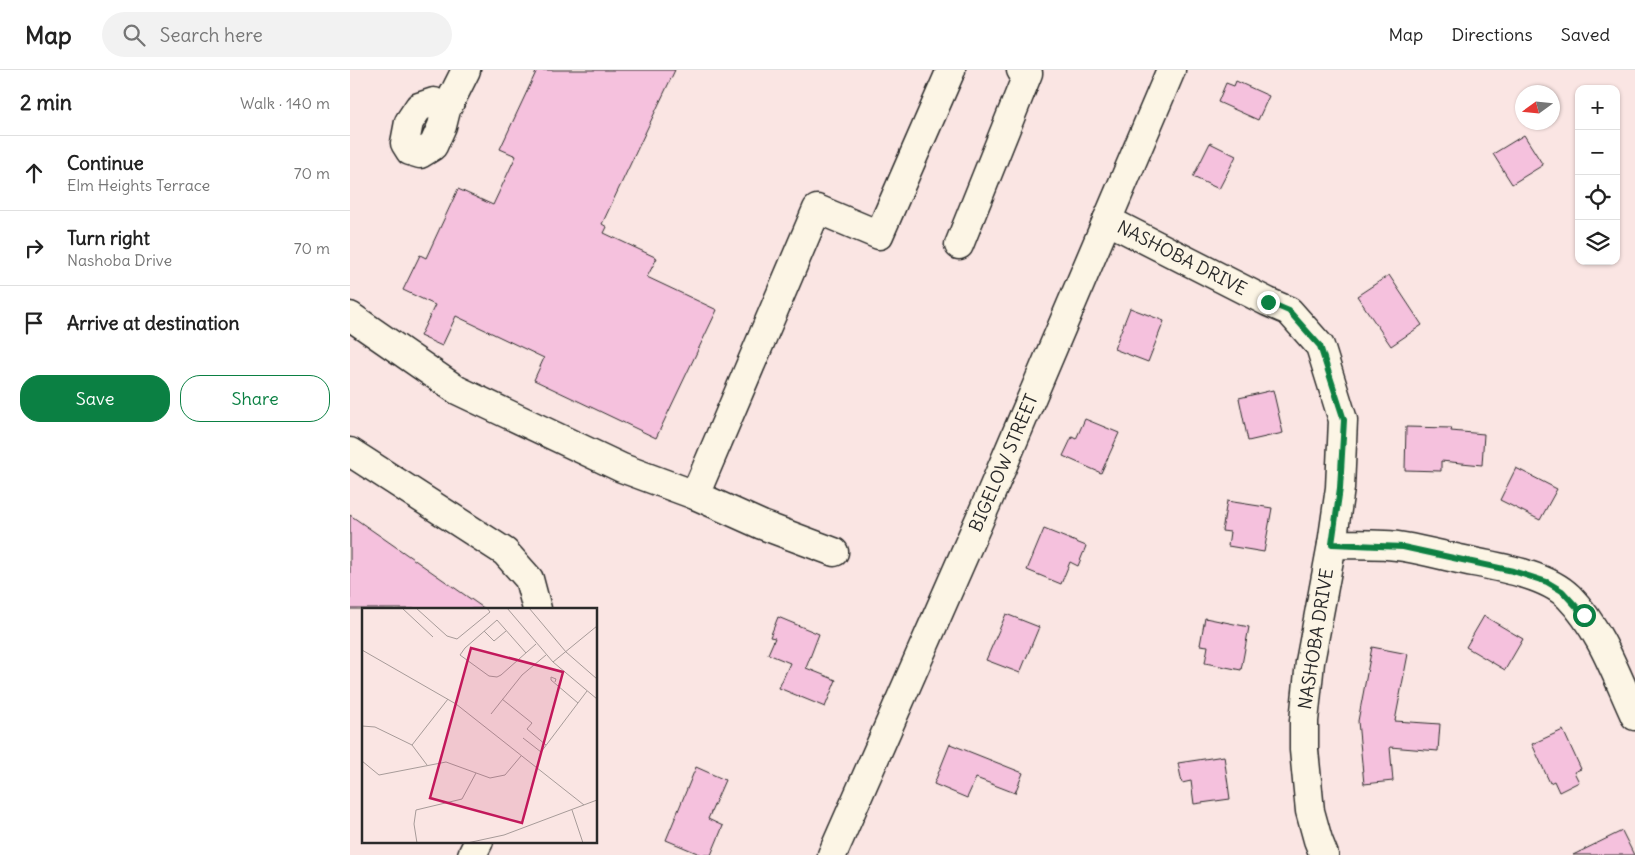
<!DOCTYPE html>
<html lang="en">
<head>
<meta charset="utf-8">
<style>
	body { margin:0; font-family:Delius,sans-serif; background:#f2f2f2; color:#222 }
	.controls { position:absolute; right:15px; top:15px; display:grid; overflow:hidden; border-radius:10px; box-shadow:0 1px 4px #0004 }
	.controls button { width:45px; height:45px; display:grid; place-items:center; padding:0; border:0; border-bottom:1px solid #e0e0e0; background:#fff; color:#222; font:25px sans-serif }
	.compass { position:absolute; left:1165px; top:15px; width:45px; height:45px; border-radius:50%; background:#fff; box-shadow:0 1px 4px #0004; rotate:255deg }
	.stop { position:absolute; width:15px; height:15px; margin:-11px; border:4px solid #0b8043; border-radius:50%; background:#fff }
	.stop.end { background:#0b8043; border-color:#fff; box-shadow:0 1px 5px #0008 }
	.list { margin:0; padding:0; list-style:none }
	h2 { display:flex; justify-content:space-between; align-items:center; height:65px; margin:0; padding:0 20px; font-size:21px }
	h2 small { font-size:16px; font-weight:400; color:#767676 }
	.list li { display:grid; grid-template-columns:32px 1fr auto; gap:15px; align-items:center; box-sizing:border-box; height:75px; padding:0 20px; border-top:1px solid #e0e0e0 }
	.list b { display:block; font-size:19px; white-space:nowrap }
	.list p { margin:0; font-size:16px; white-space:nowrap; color:#767676 }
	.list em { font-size:16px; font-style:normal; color:#767676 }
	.actions { display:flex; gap:10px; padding:15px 20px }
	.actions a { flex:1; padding:11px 0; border:1px solid #0b8043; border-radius:20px; text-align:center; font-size:18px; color:#0b8043 }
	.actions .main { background:#0b8043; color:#fff }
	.icon { flex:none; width:28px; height:28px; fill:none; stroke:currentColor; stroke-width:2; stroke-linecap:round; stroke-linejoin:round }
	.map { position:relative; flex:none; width:1285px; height:785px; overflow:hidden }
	header { display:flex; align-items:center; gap:30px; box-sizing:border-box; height:70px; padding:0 25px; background:#fff; border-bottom:1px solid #e0e0e0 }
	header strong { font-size:24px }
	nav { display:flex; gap:28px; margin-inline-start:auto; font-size:18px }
	.search { width:350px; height:45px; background:#f2f2f2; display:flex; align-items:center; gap:12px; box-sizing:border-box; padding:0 18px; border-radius:28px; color:#767676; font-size:19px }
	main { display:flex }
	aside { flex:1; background:#fff }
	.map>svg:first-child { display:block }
	.building { fill:#f5c1dd; stroke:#2b2b2b }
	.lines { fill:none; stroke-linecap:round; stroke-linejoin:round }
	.minor-casing { stroke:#2b2b2b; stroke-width:31 }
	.minor { stroke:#fcf5e5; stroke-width:28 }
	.route { stroke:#0b8043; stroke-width:6 }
	.labels { text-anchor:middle; stroke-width:4.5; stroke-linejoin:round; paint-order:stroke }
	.street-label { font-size:18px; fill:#2b2b2b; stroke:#fcf5e5 }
	.inset-road { fill:none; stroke:#a79b99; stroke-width:1 }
	.view { fill:#c2185b; fill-opacity:0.15; stroke:#c2185b; stroke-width:2.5 }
	.inset-edge { fill:none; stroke:#2b2b2b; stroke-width:2.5 }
</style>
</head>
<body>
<header>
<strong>Map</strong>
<div class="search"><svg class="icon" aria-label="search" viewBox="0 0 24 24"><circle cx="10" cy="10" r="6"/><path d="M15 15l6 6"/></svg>Search here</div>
<nav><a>Map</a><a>Directions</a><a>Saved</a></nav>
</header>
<main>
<aside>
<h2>2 min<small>Walk · 140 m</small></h2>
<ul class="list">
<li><svg class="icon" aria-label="ahead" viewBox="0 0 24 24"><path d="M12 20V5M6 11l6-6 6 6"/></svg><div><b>Continue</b><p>Elm Heights Terrace</p></div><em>70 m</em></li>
<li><svg class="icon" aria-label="right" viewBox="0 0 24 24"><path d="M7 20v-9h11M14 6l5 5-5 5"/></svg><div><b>Turn right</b><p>Nashoba Drive</p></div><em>70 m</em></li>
<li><svg class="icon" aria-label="arrive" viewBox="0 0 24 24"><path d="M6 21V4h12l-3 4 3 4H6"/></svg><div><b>Arrive at destination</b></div></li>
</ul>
<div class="actions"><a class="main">Save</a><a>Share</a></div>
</aside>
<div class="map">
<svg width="1285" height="785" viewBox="0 0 1285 785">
	<rect width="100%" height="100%" fill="#fae5e3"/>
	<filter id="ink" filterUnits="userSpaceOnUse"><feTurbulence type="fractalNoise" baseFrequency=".02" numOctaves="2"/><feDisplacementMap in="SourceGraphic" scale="10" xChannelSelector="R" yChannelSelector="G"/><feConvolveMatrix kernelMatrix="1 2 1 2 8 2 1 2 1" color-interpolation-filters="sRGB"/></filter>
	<g filter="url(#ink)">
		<!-- building -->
		<g class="building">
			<polygon points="187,0 325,0 252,154 257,157 254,163 307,188 297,207 367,240 306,368 184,310 194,288 106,246 92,276 70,266 85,235 53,220 70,185 76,188 108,119 143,135 166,86 150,79"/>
			<polygon points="886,11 919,26 908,50 868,32 876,13 884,16"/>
			<polygon points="1174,65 1193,95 1162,114 1143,84"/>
			<polygon points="860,73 886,86 869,119 843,107"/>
			<polygon points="1039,205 1072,255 1041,276 1007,226"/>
			<polygon points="780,238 814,251 798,292 764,279"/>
			<polygon points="923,320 933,363 898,371 889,328"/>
			<polygon points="735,349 769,363 751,403 713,386 722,367 726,369"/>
			<polygon points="1056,357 1102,358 1101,361 1134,364 1132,395 1091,391 1091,401 1055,400"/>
			<polygon points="1166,398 1207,419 1190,450 1150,430"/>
			<polygon points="877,431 922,438 914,482 878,476 880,462 872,461"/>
			<polygon points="0,445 135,539 0,539"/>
			<polygon points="694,459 736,476 728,496 720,492 711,514 677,500"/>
			<polygon points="656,544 689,557 670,603 636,590"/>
			<polygon points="1134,546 1173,569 1155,600 1116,577"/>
			<polygon points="428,547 469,564 456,598 486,610 475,637 429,618 440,593 418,584 425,568 420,567"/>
			<polygon points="855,548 899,557 891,600 855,593 858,576 850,575"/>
			<polygon points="1022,577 1058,584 1045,651 1090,654 1088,681 1040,677 1043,711 1014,714 1008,651"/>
			<polygon points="1213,660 1231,699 1224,702 1229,712 1209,722 1204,711 1200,713 1182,674"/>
			<polygon points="600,674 673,703 665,723 626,708 617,728 584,714"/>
			<polygon points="874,686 880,729 844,734 841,711 832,713 828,693"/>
			<polygon points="346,697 375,710 358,749 373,756 361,785 352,785 316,770"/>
			<polygon points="1272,761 1284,785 1223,785"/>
		</g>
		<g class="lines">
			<defs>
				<g id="minor">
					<polyline points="96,40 84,32 69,37 59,52 55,73 60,81 70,84 83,76 92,56 96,40 116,0"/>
					<path id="s1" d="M757,150l161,82 21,9 31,35 23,74 -3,68 -8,56 -22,118 -6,59v29l6,61 8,29 6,15"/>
					<polyline points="609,175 678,3 671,0"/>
					<polyline points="0,246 107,320 272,398 345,425 412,455 484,482"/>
					<polyline points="0,382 155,482 179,509 187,539"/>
					<polyline points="345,425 467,139 529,165 601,0"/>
					<path d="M982,474c23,1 48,-1 72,3 18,3 37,8 55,12 33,7 86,14 110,38 32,33 47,78 66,119"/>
					<polyline points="122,785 129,771"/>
					<path id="s2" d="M482,785l157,-357 182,-428"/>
				</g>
			</defs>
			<!-- minor casing -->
			<use href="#minor" class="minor-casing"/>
			<!-- minor -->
			<use href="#minor" class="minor"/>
		</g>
	</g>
	<g class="lines" filter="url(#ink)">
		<!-- route -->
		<polyline class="route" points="918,232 939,241 970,276 994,350 990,418 982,474 1053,477 1163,501 1197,512 1212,521 1234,545"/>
	</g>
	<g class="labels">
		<!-- street labels -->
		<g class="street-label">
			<text dy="6" stroke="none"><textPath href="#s1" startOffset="84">NASHOBA DRIVE</textPath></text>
			<text dy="6" stroke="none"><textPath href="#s2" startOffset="428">BIGELOW STREET</textPath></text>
			<text transform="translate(966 569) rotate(-81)" y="6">NASHOBA DRIVE</text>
		</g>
	</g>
	<!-- overview -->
	<g transform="translate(12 538)">
		<rect width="235" height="235" fill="#fae5e3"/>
		<path class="inset-road" d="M40,0l31,29M54,0l31,28 10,3 33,-27 -3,-4M145,0l46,54 44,37M167,0l37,44 31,27M122,23l10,10 12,-10M0,42l94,54 128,101M164,45l-29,-33 -32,28 -5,7 29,21 8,1 4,-2 35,-31M191,54l44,-36M193,74l1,-3 -5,-2v3l27,23M140,91l30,24 -5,6 19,16M129,106l31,-39 24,-20M0,118l13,1 37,18 15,20M161,130l18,14 46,-61M50,137l36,-46M0,153l17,14 67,-13 44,16 15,-3 16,-19M210,202l11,33M55,235l-3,-19 2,-14 46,-11 14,-26M105,235l37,-8 93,-35"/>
		<path class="view" d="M109,40l92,24 -41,151 -92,-25z"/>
		<rect width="235" height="235" class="inset-edge"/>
	</g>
</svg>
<div class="controls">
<button>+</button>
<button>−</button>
<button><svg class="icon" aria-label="locate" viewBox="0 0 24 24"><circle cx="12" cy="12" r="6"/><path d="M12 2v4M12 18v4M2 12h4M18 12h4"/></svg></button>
<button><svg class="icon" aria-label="layers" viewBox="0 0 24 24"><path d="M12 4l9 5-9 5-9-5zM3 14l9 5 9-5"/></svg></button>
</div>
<svg class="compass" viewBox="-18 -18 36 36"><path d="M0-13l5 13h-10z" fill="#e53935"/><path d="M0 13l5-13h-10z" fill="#767676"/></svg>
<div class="stop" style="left:1234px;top:545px"></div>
<div class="stop end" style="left:918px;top:232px"></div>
</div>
</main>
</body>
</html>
